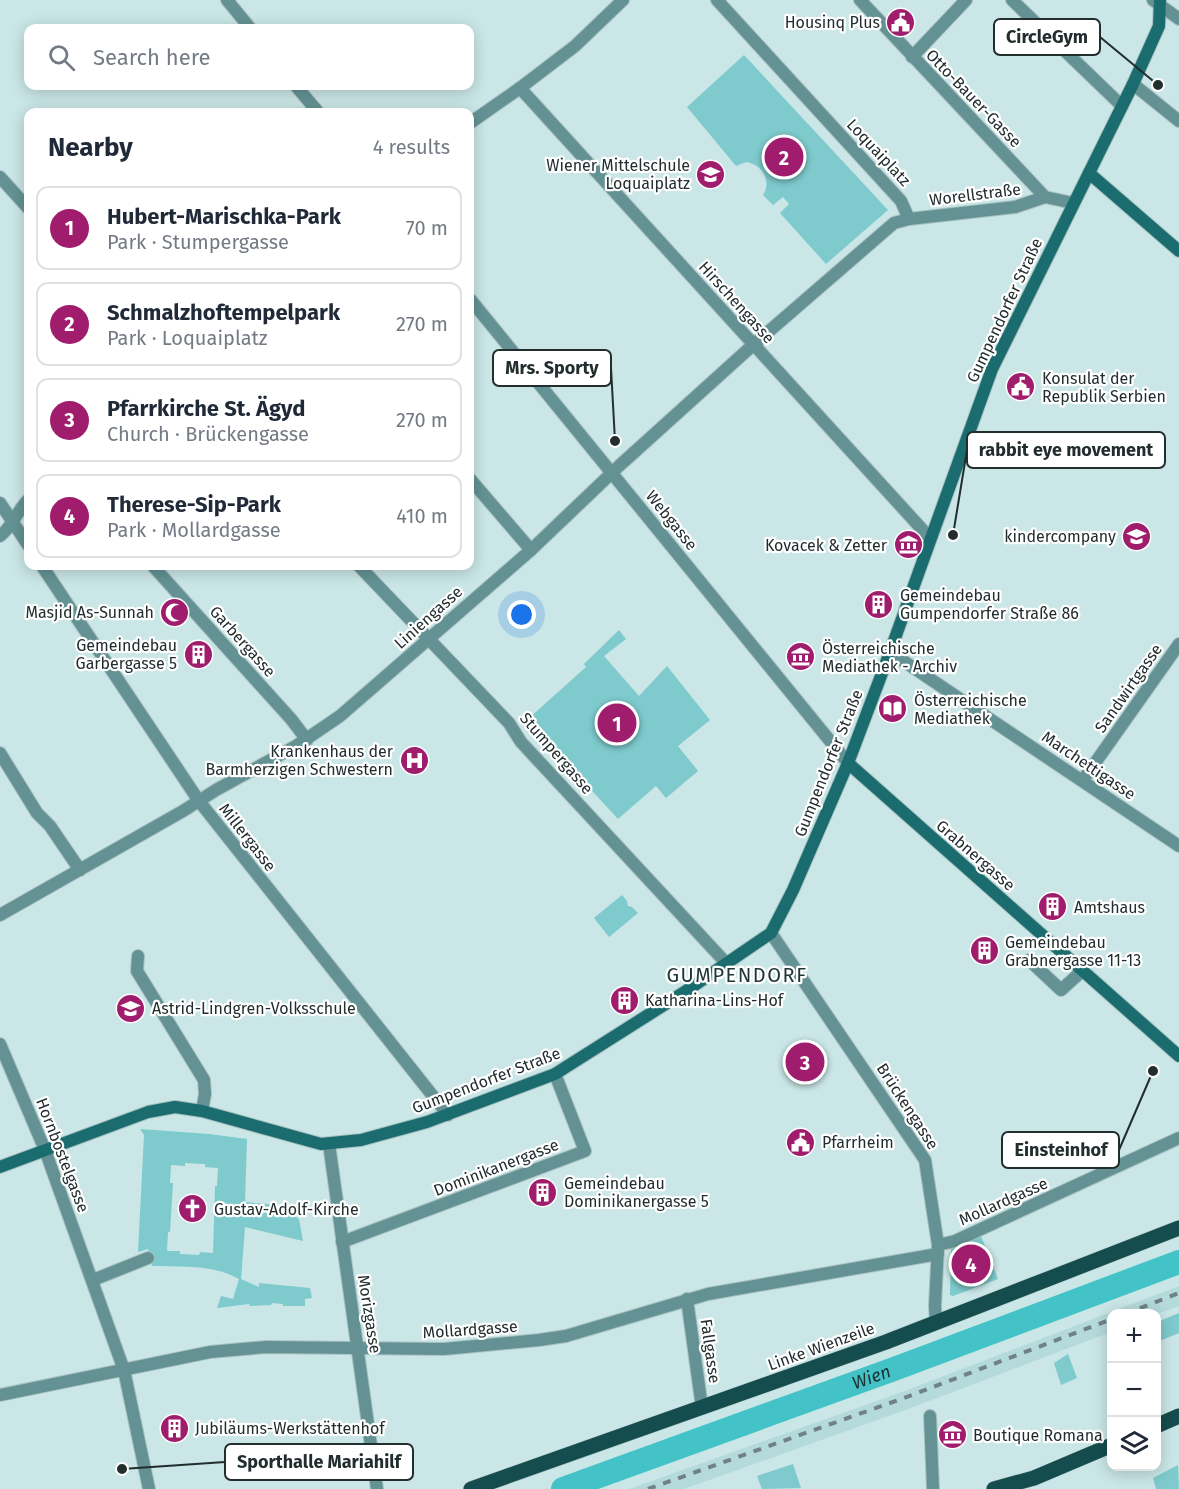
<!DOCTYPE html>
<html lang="en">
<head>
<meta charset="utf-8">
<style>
	body { margin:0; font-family:"Fira Sans",sans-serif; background:#f2f2f3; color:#1f2937 }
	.controls { position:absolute; right:18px; bottom:18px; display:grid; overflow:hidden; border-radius:12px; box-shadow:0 3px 15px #0003 }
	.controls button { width:54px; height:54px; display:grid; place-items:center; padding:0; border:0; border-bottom:2px solid #e0e1e3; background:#fff; color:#1f2937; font:30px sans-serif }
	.you { position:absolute; left:522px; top:615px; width:21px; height:21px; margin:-15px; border:4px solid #fff; border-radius:50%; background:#1a73e8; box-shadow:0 0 0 9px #1a73e833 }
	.badge { display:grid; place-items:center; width:39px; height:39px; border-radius:50%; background:#a01d6e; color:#fff; font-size:20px; font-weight:700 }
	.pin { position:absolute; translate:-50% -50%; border:3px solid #fff; box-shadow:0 2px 6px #0006 }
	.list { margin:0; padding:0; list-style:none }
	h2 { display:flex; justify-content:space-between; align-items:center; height:78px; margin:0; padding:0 24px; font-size:26px }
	h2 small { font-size:20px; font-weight:400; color:#747a83 }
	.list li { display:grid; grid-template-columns:39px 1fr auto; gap:18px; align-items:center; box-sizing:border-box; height:84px; margin:0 12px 12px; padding:0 12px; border:2px solid #e0e1e3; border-radius:12px }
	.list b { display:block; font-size:22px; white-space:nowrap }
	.list p { margin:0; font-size:20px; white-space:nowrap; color:#747a83 }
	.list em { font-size:20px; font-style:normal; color:#747a83 }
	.icon { flex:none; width:33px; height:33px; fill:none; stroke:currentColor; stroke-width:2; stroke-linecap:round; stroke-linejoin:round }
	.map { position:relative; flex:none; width:1179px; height:1489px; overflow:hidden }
	.search { position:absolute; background:#fff; box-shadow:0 3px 15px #0003; left:24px; top:24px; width:450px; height:66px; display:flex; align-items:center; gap:15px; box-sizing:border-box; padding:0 21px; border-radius:12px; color:#747a83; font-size:22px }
	.panel { position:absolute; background:#fff; box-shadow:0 3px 15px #0003; left:24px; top:108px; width:450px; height:462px; border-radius:12px }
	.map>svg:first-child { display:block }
	.built { fill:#b5dadb }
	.green { fill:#7ecacd; fill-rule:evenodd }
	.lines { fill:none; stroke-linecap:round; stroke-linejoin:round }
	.river { stroke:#43c3c8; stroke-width:24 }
	.street-casing { stroke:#a8c1c1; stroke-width:14 }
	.secondary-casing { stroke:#a8c1c1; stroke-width:14 }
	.primary-casing { stroke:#a8c1c1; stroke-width:16 }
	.street { stroke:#649294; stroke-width:12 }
	.secondary { stroke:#1a6c6f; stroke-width:12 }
	.primary { stroke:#154c4e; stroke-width:15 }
	.rail { stroke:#708384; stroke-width:4; stroke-dasharray:8 8; stroke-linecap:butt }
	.labels { text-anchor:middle; stroke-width:4.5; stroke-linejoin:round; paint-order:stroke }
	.poi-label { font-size:16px; fill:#222d2e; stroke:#fff; text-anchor:start }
	.street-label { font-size:16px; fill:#222d2e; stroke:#fff }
	.water-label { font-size:18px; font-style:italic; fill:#1a3031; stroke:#fff }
	.quarter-label { font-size:20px; letter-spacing:1.5px; fill:#203738; stroke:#fff }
	.leader { fill:none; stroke:#222d2e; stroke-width:2 }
	.callout-dot { fill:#222d2e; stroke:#fff; stroke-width:2 }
	.callout { fill:#fff; stroke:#222d2e; stroke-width:2 }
	.callout-label { font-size:18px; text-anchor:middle; font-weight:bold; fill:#222d2e }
</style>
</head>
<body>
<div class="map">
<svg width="1179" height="1489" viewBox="0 0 1179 1489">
	<rect width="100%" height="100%" fill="#cae6e6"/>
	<!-- built -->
	<polygon class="built" points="1179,1286 1179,1306 1157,1314 1112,1314 1111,1332 908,1409 684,1489 629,1489 902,1392"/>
	<!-- green -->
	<g class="green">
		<path d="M744,55l144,155 -62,54 -46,-51 9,-9 -6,-7 -10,8 -10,-10c9,-14 -1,-31 -17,-33l-10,4 -49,-59z"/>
		<polygon points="619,630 626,639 604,656 639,696 667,666 710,720 678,746 698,771 666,798 656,786 618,819 527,720 586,667 584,664"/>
		<polygon points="622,895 627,901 628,906 632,907 638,913 609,937 594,918"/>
		<path d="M140,1129l69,5 38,5 -2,63 31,3v12l20,-3 -2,2 5,3 4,22 -58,-14 -4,52 18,8v-4l51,5 2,10 -7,1v7h-22v-2l-11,-1 -1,2 -21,1 -1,-2 -32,4 4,-12 12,3 6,-20c-27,-15 -57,-12 -87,-13l-4,-17 -10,3 6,-117zM185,1163l20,1v3l13,1 -1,18h-2l-2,67 -13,-1 -1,3 -19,-1v-3h-13l1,-19h2l3,-49h-3l1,-18 14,1z"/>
		<polygon points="981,1236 998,1279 953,1296 950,1295 951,1249"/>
		<polygon points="1179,1313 1179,1333 1157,1342 1157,1322"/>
		<polygon points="1068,1354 1077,1378 1061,1385 1054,1363"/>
		<polygon points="793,1464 801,1488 762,1489 757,1476"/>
		<polygon points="1178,1465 1179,1489 1156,1489 1153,1478"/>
	</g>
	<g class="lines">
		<!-- river -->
		<path class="river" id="s1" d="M563,1489l331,-120 285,-107"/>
		<defs>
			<g id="street">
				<polyline points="227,0 250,28"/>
				<polyline points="717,0 901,201 909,219"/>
				<polyline points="860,0 1045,197 1073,203"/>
				<polyline points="1012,0 1122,106"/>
				<polyline points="1153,0 1179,19"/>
				<polyline points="912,57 966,0"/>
				<polyline points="1133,84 1179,121"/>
				<polyline points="296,86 318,112"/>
				<polyline points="520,88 930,538"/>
				<polyline points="470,123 520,88 575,46 623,0"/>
				<polyline points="0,177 28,208"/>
				<polyline points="470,299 848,763"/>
				<polyline points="470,479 531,550"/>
				<polyline points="0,503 28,545"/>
				<path d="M0,536c12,-9 17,-25 28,-36"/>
				<polyline points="42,566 199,801 448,1115"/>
				<polyline points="153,566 291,719 307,740"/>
				<polyline points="359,566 509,723 521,742 727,964"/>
				<polyline points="890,652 1179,846"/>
				<polyline points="0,753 37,813 50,826 80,870"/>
				<polyline points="1083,780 1179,644"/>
				<polyline points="0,915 183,811 216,790 296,746 340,716 531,550 619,466 753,345 894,223 909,219 1015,207 1045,197"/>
				<polyline points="771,933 925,1160 938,1245 935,1306 936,1323"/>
				<polyline points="138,956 137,971 204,1080 205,1094 202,1111"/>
				<polyline points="1029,960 1061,990 1082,971"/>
				<polyline points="0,1044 45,1150 124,1370 149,1489"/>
				<polyline points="329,1144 377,1489"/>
				<polyline points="342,1242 585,1151 555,1074"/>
				<polyline points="938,1245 955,1241 1179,1138"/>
				<polyline points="93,1280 148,1258"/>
				<polyline points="687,1299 702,1408"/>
				<polyline points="0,1395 210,1352 266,1347 444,1349 539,1340 566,1336 708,1294 938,1254"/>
				<polyline points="930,1416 933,1489"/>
			</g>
			<g id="secondary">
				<polyline points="1089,173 1179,251"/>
				<polyline points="848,763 1179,1056"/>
				<polyline points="0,1167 148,1112 175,1107 202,1111 321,1144 361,1140 427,1122 555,1074 686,991 771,933 793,890 848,763 890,652 992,369 1133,84 1159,26 1160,0"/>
			</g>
			<g id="primary">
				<polyline points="1156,1426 1179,1416"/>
				<polyline points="471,1489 886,1342 1179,1228"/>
				<polyline points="994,1489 1034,1478 1112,1445"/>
			</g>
		</defs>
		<!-- street casing -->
		<use href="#street" class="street-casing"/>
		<!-- secondary casing -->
		<use href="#secondary" class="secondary-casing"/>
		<!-- primary casing -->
		<use href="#primary" class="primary-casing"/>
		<!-- street -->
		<use href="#street" class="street"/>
		<!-- secondary -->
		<use href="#secondary" class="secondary"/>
		<!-- primary -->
		<use href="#primary" class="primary"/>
		<!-- rail -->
		<g class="rail">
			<polyline points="1125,1314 1179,1293"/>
			<polyline points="648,1489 904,1398 1112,1319"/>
		</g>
	</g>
	<!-- icons -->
	<defs>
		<symbol id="civic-disc" viewBox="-11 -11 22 22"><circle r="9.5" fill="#a01d6e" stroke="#fff"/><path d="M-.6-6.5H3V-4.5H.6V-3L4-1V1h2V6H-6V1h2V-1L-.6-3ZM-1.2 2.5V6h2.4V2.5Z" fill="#fff"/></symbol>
		<symbol id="school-disc" viewBox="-11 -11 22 22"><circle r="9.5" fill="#a01d6e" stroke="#fff"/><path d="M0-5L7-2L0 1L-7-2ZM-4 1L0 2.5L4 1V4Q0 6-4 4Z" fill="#fff"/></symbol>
		<symbol id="museum-disc" viewBox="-11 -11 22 22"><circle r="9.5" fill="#a01d6e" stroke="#fff"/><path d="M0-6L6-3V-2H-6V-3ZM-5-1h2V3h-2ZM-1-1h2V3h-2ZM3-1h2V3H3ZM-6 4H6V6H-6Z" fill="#fff"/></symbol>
		<symbol id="building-disc" viewBox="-11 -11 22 22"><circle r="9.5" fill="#a01d6e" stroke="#fff"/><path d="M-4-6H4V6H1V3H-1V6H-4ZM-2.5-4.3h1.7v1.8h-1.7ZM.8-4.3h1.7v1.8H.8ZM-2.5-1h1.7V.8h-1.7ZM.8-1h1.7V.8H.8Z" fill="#fff"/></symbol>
		<symbol id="mosque-disc" viewBox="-11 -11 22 22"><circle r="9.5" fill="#a01d6e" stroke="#fff"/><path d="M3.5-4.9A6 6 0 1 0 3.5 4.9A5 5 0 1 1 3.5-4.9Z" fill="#fff"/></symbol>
		<symbol id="library-disc" viewBox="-11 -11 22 22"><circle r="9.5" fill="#a01d6e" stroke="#fff"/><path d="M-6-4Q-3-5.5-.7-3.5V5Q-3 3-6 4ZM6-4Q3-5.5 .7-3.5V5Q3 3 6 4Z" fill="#fff"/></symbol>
		<symbol id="hospital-disc" viewBox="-11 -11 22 22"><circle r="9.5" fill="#a01d6e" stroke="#fff"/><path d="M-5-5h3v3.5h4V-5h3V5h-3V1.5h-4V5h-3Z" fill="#fff"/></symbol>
		<symbol id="church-disc" viewBox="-11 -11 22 22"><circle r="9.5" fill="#a01d6e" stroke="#fff"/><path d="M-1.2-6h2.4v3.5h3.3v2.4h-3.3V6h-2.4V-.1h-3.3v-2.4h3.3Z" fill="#fff"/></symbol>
	</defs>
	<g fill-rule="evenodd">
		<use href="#civic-disc" x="884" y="6" width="33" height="33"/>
		<use href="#school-disc" x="694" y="158" width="33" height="33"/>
		<use href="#civic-disc" x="1004" y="370" width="33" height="33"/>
		<use href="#school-disc" x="1120" y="520" width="33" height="33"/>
		<use href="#museum-disc" x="892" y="528" width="33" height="33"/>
		<use href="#building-disc" x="862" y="588" width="33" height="33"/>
		<use href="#mosque-disc" x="158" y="596" width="33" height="33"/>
		<use href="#building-disc" x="182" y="638" width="33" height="33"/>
		<use href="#museum-disc" x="784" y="640" width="33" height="33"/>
		<use href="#library-disc" x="876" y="692" width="33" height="33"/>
		<use href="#hospital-disc" x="398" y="744" width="33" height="33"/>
		<use href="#building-disc" x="1036" y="890" width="33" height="33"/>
		<use href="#building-disc" x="968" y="934" width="33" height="33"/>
		<use href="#building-disc" x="608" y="984" width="33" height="33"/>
		<use href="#school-disc" x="114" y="992" width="33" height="33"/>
		<use href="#civic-disc" x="784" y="1126" width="33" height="33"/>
		<use href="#building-disc" x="526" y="1176" width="33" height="33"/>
		<use href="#church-disc" x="176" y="1192" width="33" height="33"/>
		<use href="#building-disc" x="158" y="1412" width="33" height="33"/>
		<use href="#museum-disc" x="936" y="1418" width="33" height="33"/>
	</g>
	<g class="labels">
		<!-- poi labels -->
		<g class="poi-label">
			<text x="880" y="28" text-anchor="end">Housinq Plus</text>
			<text x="690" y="171" text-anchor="end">Wiener Mittelschule<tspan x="690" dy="18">Loquaiplatz</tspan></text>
			<text x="1042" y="384">Konsulat der<tspan x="1042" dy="18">Republik Serbien</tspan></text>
			<text x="1116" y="542" text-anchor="end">kindercompany</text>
			<text x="887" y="551" text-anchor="end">Kovacek &amp; Zetter</text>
			<text x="900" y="601">Gemeindebau<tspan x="900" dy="18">Gumpendorfer Straße 86</tspan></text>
			<text x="154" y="618" text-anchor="end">Masjid As-Sunnah</text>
			<text x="177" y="651" text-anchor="end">Gemeindebau<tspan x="177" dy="18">Garbergasse 5</tspan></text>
			<text x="822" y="654">Österreichische<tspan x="822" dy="18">Mediathek - Archiv</tspan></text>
			<text x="914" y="706">Österreichische<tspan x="914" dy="18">Mediathek</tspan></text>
			<text x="393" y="757" text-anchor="end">Krankenhaus der<tspan x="393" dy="18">Barmherzigen Schwestern</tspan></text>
			<text x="1074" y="913">Amtshaus</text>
			<text x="1005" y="948">Gemeindebau<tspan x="1005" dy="18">Grabnergasse 11-13</tspan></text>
			<text x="645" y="1006">Katharina-Lins-Hof</text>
			<text x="152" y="1014">Astrid-Lindgren-Volksschule</text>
			<text x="822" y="1148">Pfarrheim</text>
			<text x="564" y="1189">Gemeindebau<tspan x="564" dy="18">Dominikanergasse 5</tspan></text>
			<text x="214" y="1215">Gustav-Adolf-Kirche</text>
			<text x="195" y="1434">Jubiläums-Werkstättenhof</text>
			<text x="973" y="1441">Boutique Romana</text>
		</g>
		<!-- street labels -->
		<g class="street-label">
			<text transform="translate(974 98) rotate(46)" y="6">Otto-Bauer-Gasse</text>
			<text transform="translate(879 152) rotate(47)" y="6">Loquaiplatz</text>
			<text transform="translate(975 194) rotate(-7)" y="6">Worellstraße</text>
			<text transform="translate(737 302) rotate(48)" y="6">Hirschengasse</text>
			<text transform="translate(1004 310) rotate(-65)" y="6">Gumpendorfer Straße</text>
			<text transform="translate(672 520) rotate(51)" y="6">Webgasse</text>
			<text transform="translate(428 617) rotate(-42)" y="6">Liniengasse</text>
			<text transform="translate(243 641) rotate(48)" y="6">Garbergasse</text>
			<text transform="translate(1128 688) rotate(-55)" y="6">Sandwirtgasse</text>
			<text transform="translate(557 753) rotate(49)" y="6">Stumpergasse</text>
			<text transform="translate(828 763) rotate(-68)" y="6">Gumpendorfer Straße</text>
			<text transform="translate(1089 765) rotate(34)" y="6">Marchettigasse</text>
			<text transform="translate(248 837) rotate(52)" y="6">Millergasse</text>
			<text transform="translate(976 855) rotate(41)" y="6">Grabnergasse</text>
			<text transform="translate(486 1080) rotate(-21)" y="6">Gumpendorfer Straße</text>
			<text transform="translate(908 1106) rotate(57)" y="6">Brückengasse</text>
			<text transform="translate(63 1155) rotate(69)" y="6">Hornbostelgasse</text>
			<text transform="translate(496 1167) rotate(-21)" y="6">Dominikanergasse</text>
			<text transform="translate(1003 1201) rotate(-24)" y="6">Mollardgasse</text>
			<text transform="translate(370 1314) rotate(81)" y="6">Morizgasse</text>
			<text transform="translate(470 1329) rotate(-4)" y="6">Mollardgasse</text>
			<text transform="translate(821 1346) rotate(-20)" y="6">Linke Wienzeile</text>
			<text transform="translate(711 1351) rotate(82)" y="6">Fallgasse</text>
		</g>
		<!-- water labels -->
		<g class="water-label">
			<text dy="6" stroke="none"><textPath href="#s1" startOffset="328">Wien</textPath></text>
		</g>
		<!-- quarter labels -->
		<g class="quarter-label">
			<text x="737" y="982">GUMPENDORF</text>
		</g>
	</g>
	<!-- callouts -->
	<path class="leader" d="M1158 85L1100 37M615 441L611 368M953 535L967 450M1153 1071L1119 1150M122 1469L225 1462"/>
	<g class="callout-dot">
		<circle cx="1158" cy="85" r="6"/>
		<circle cx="615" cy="441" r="6"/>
		<circle cx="953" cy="535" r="6"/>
		<circle cx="1153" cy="1071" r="6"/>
		<circle cx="122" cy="1469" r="6"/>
	</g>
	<g class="callout">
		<rect x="994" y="19" width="106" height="36" rx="6"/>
		<rect x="493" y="350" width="118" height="36" rx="6"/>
		<rect x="967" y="432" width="198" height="36" rx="6"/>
		<rect x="1002" y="1132" width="117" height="36" rx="6"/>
		<rect x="225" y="1444" width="188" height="36" rx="6"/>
	</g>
	<g class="callout-label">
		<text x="1047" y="43">CircleGym</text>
		<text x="552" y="374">Mrs. Sporty</text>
		<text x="1066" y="456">rabbit eye movement</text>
		<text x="1061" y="1156">Einsteinhof</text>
		<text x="319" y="1468">Sporthalle Mariahilf</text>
	</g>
</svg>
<div class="controls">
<button>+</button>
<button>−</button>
<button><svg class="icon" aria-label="layers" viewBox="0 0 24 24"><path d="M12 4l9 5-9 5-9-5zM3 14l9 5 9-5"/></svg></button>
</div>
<div class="you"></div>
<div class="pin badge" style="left:617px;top:723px">1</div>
<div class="pin badge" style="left:784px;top:157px">2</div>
<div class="pin badge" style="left:805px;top:1062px">3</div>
<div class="pin badge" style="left:971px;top:1264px">4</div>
<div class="search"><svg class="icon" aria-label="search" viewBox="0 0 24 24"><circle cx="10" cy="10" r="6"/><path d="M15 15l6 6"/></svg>Search here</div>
<section class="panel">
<h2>Nearby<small>4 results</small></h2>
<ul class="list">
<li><span class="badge">1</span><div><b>Hubert-Marischka-Park</b><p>Park · Stumpergasse</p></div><em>70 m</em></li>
<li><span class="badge">2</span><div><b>Schmalzhoftempelpark</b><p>Park · Loquaiplatz</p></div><em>270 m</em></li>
<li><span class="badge">3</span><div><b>Pfarrkirche St. Ägyd</b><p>Church · Brückengasse</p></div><em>270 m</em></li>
<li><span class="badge">4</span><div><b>Therese-Sip-Park</b><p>Park · Mollardgasse</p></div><em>410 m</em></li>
</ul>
</section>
</div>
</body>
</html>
